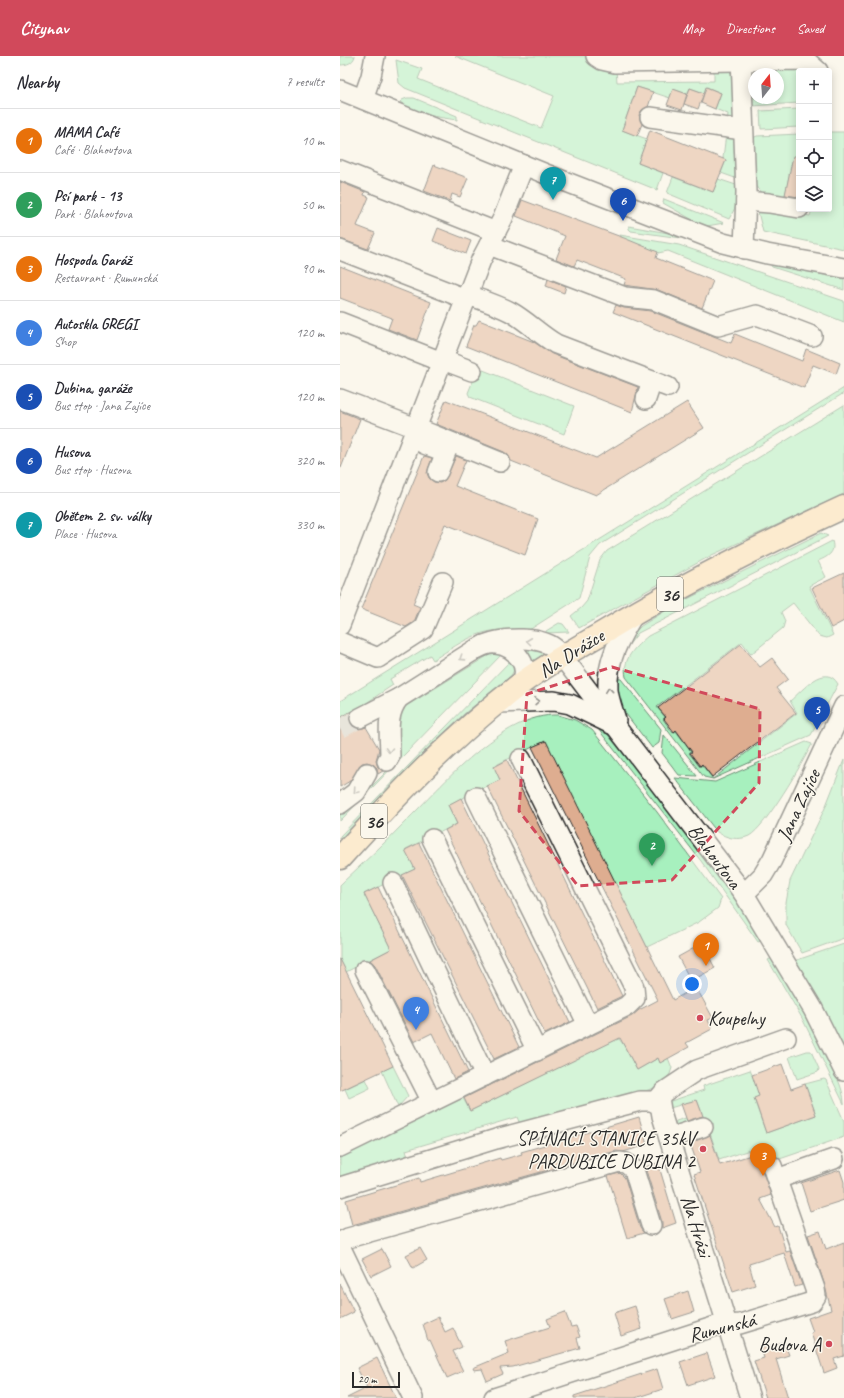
<!DOCTYPE html>
<html lang="en">
<head>
<meta charset="utf-8">
<style>
	body { margin:0; font-family:Caveat,sans-serif; background:#f7f7f7; color:#2b2b33 }
	.controls { position:absolute; right:12px; top:12px; display:grid; overflow:hidden; border-radius:4px; box-shadow:0 2px 10px #0003 }
	.controls button { width:36px; height:36px; display:grid; place-items:center; padding:0; border:0; border-bottom:1px solid #e1e1e2; background:#fff; color:#2b2b33; font:20px sans-serif }
	.compass { position:absolute; left:408px; top:12px; width:36px; height:36px; border-radius:50%; background:#fff; box-shadow:0 2px 10px #0003; rotate:17deg }
	.scale { position:absolute; left:12px; bottom:10px; width:48px; box-sizing:border-box; padding-left:4px; border:2px solid #2b2b2b; border-top:0; font-size:11px; line-height:14px; white-space:nowrap; color:#2b2b2b; -webkit-text-stroke:3px #fbf7ec; paint-order:stroke }
	.you { position:absolute; left:352px; top:928px; width:14px; height:14px; margin:-10px; border:3px solid #fff; border-radius:50%; background:#1a73e8; box-shadow:0 0 0 6px #1a73e833 }
	.badge { display:grid; place-items:center; width:26px; height:26px; border-radius:50%; background:#d1495b; color:#fff; font-size:13px; font-weight:700 }
	.pin { position:absolute; translate:-50% -33px; filter:drop-shadow(0 1px 2px #0008) }
	.pin::after { content:''; position:absolute; top:21px; width:14px; height:12px; background:inherit; clip-path:polygon(0 0,100% 0,50% 100%) }
	.list { margin:0; padding:0; list-style:none }
	h2 { display:flex; justify-content:space-between; align-items:center; height:52px; margin:0; padding:0 16px; font-size:17px }
	h2 small { font-size:13px; font-weight:400; color:#7c7c81 }
	.list li { display:grid; grid-template-columns:26px 1fr auto; gap:12px; align-items:center; box-sizing:border-box; height:64px; padding:0 16px; border-top:1px solid #e1e1e2 }
	.list b { display:block; font-size:15px; white-space:nowrap }
	.list p { margin:0; font-size:13px; white-space:nowrap; color:#7c7c81 }
	.list em { font-size:13px; font-style:normal; color:#7c7c81 }
	.icon { flex:none; width:22px; height:22px; fill:none; stroke:currentColor; stroke-width:2; stroke-linecap:round; stroke-linejoin:round }
	.map { position:relative; flex:none; width:504px; height:1342px; overflow:hidden }
	header { display:flex; align-items:center; gap:24px; box-sizing:border-box; height:56px; padding:0 20px; background:#d1495b; color:#fff }
	header strong { font-size:19px }
	nav { display:flex; gap:22px; margin-inline-start:auto; font-size:14px }
	main { display:flex }
	aside { flex:1; background:#fff }
	.map>svg:first-child { display:block }
	.green { fill:#a7f0be; stroke:#698e74 }
	.building { fill:#dead90; stroke:#2b2b2b }
	.lines { fill:none; stroke-linecap:round; stroke-linejoin:round }
	.minor-tunnel { stroke:#d1cec5; stroke-width:19; stroke-dasharray:19 10; stroke-linecap:butt }
	.minor-casing { stroke:#2b2b2b; stroke-width:22 }
	.major-casing { stroke:#2b2b2b; stroke-width:25 }
	.minor { stroke:#fbf7ec; stroke-width:19 }
	.major { stroke:#fddcac; stroke-width:22 }
	.oneway { stroke:#93918c }
	.marked { fill:none; stroke:#d1495b; stroke-width:3; stroke-dasharray:8 5; stroke-linejoin:round }
	.poi-dot { fill:#d1495b; stroke:#fbf7ec; stroke-width:1.5 }
	.labels { text-anchor:middle; stroke-width:3; stroke-linejoin:round; paint-order:stroke }
	.shield { fill:#fbf7ec; stroke:#696865; stroke-width:1 }
	.shield-label { font-size:19px; font-weight:bold; fill:#2b2b2b }
	.street-label { font-size:20px; fill:#2b2b2b; stroke:#fbf7ec }
	.poi-label { font-size:20px; fill:#2b2b2b; stroke:#fbf7ec; text-anchor:end }
</style>
</head>
<body>
<header>
<strong>Citynav</strong>
<nav><a>Map</a><a>Directions</a><a>Saved</a></nav>
</header>
<main>
<aside>
<h2>Nearby<small>7 results</small></h2>
<ul class="list">
<li><span class="badge" style="background:#e8710a">1</span><div><b>MAMA Café</b><p>Café · Blahoutova</p></div><em>10 m</em></li>
<li><span class="badge" style="background:#2e9e5b">2</span><div><b>Psí park - 13</b><p>Park · Blahoutova</p></div><em>50 m</em></li>
<li><span class="badge" style="background:#e8710a">3</span><div><b>Hospoda Garáž</b><p>Restaurant · Rumunská</p></div><em>90 m</em></li>
<li><span class="badge" style="background:#3f7fe0">4</span><div><b>Autoskla GREGI</b><p>Shop</p></div><em>120 m</em></li>
<li><span class="badge" style="background:#1a4fb4">5</span><div><b>Dubina, garáže</b><p>Bus stop · Jana Zajíce</p></div><em>120 m</em></li>
<li><span class="badge" style="background:#1a4fb4">6</span><div><b>Husova</b><p>Bus stop · Husova</p></div><em>320 m</em></li>
<li><span class="badge" style="background:#0f9aa8">7</span><div><b>Obětem 2. sv. války</b><p>Place · Husova</p></div><em>330 m</em></li>
</ul>
</aside>
<div class="map">
<svg width="504" height="1342" viewBox="0 0 504 1342">
	<rect width="100%" height="100%" fill="#fbf7ec"/>
	<filter id="ink" filterUnits="userSpaceOnUse"><feTurbulence type="fractalNoise" baseFrequency=".025" numOctaves="2"/><feDisplacementMap in="SourceGraphic" scale="8" xChannelSelector="R" yChannelSelector="G"/><feConvolveMatrix kernelMatrix="1 2 1 2 8 2 1 2 1" color-interpolation-filters="sRGB"/></filter>
	<g filter="url(#ink)">
		<!-- green -->
		<g class="green">
			<path d="M0,0h15c-2,7 -8,9 -15,9z"/>
			<polygon points="115,0 247,0 276,14 277,26 374,25 374,12 388,14 391,17 394,64 387,66 388,58 375,53 381,37 367,31 364,37 350,32 347,38 333,33 330,42 297,31 282,74 307,83 298,107 323,117 317,134 65,32 59,27 56,4 82,13 78,23 201,72 214,40"/>
			<polygon points="457,12 466,15 459,15 459,47 412,50 411,31 414,24 414,42 438,42 438,18 418,18 429,13"/>
			<path d="M67,42h7l43,18v4c-20,-3 -40,-5 -57,-18l2,-2z"/>
			<polygon points="459,53 459,71 421,73 420,55"/>
			<polygon points="489,76 504,76 504,193 423,176 418,156 436,154 470,160 472,153 489,153"/>
			<polygon points="386,78 394,83 395,122 381,117 386,104 383,102"/>
			<polygon points="459,78 459,117 450,115 444,146 422,138 415,129 413,82 417,80"/>
			<polygon points="333,121 373,136 378,123 396,129 396,150 389,163 327,137"/>
			<polygon points="324,143 384,167 367,170 360,168 323,147"/>
			<polygon points="289,170 328,177 341,182 291,175 289,173"/>
			<polygon points="280,179 339,189 504,245 504,266 328,195 318,197 283,183"/>
			<polygon points="430,208 504,223 504,234 432,211"/>
			<polygon points="138,312 234,350 224,378 130,341 128,337"/>
			<path d="M504,332v5l-244,152 -10,12 -11,41 -53,34c-41,-8 -60,7 -93,28l-3,-5 -40,24 3,6c-18,11 -34,25 -53,35v-19z"/>
			<polygon points="504,349 504,438 372,499 239,572 231,560 241,552 247,545 260,504 267,495"/>
			<polygon points="481,477 488,480 298,577 284,595 292,579 301,570 333,550"/>
			<path d="M492,485c4,12 -5,16 -14,20l8,16 -17,9 24,49 -6,3 -8,-2 -26,-33 -12,9 4,9 -2,7 -32,26 -9,-12 -85,65 8,10 -2,2 10,14 3,-2 15,20 -2,2 11,14 2,-2 11,14 84,-66 -7,-12c13,-11 35,-39 48,-17l-27,51 -98,44 -9,-2 -78,-100c-4,-18 9,-30 22,-41z"/>
			<polygon points="219,567 223,568 229,576 206,577 206,575"/>
			<polygon points="190,592 206,597 190,607 186,595"/>
			<polygon points="152,597 163,597 0,765 0,758 11,751 51,711 59,694 57,667 63,652"/>
			<polygon points="172,603 175,612 171,620 124,658 85,695 0,783 0,780"/>
			<polygon points="272,622 281,623 321,673 319,687 312,692 279,649"/>
			<path d="M218,659l17,5 17,10 65,82 64,87 -3,9 -19,14 -52,25 -102,-206 -51,25 6,14 -52,25 9,19 -51,25 9,20 -51,25 27,55 -51,26v-90l2,-2c21,-20 43,-40 63,-61 37,-36 97,-109 153,-107z"/>
			<path d="M255,669l8,4 6,7c52,65 110,132 152,205l-3,1 -57,-81z"/>
			<polygon points="324,679 357,720 339,719 322,697"/>
			<path d="M466,686l6,2c-9,18 -47,84 -63,92 -11,5 -22,2 -32,-4l-42,-54 40,4z"/>
			<polygon points="504,704 504,882 462,897 446,869 446,847 450,825 485,752"/>
			<polygon points="504,888 504,998 454,905"/>
			<path d="M432,902c19,32 37,64 54,97 7,15 18,32 18,49l-42,-86 -34,-58z"/>
			<polygon points="278,982 284,989 297,1014 318,1002 320,1006 328,1002 332,1012 330,1018 318,1031 182,1073 177,1061 66,1094 69,1106 0,1127 0,1102 123,1042 130,1055"/>
			<polygon points="467,995 471,995 479,1013 478,1016 457,1023 449,1001"/>
			<polygon points="53,1010 68,1040 58,1051 42,1015"/>
			<polygon points="410,1014 421,1040 414,1043 426,1077 476,1059 465,1028 484,1023 486,1024 504,1065 504,1081 428,1107 422,1090 379,1104 366,1065 335,1071 336,1065 362,1057 357,1044 330,1052 328,1043 330,1042 331,1045 364,1034 363,1030"/>
			<polygon points="26,1023 30,1032 9,1042 5,1033"/>
		</g>
		<!-- building -->
		<g class="building">
			<polygon points="297,31 313,36 308,51 302,54 299,59 302,68 297,80 282,74"/>
			<polygon points="366,31 381,37 375,53 361,47"/>
			<polygon points="350,32 364,37 358,53 344,48"/>
			<polygon points="333,33 347,38 342,54 327,49"/>
			<polygon points="310,74 386,104 373,136 298,107"/>
			<polygon points="453,100 459,100 459,141 445,139"/>
			<polygon points="94,109 128,122 120,141 112,138 110,145 84,135"/>
			<polygon points="0,126 25,136 24,139 29,141 17,170 35,177 28,193 0,183"/>
			<polygon points="182,144 284,182 318,196 316,202 373,225 362,252 318,234 284,229 286,223 237,204 234,210 216,203 225,180 176,160"/>
			<polygon points="98,172 131,185 126,198 93,185"/>
			<polygon points="0,210 91,246 77,284 48,273 52,262 0,242"/>
			<polygon points="208,223 226,230 224,237 206,230"/>
			<polygon points="276,249 284,252 311,255 391,287 395,278 462,305 466,293 500,307 496,318 473,309 464,332 273,256"/>
			<polygon points="139,264 194,286 212,298 298,331 292,356 128,291 126,290 134,269 136,269"/>
			<polygon points="106,344 256,402 347,346 364,372 256,439 171,405 169,400 164,396 96,368"/>
			<polygon points="0,355 20,363 1,412 0,412"/>
			<polygon points="84,400 92,402 87,417 89,422 94,426 100,427 105,424 116,400 126,404 115,430 198,463 185,499 105,468 73,548 80,551 74,566 66,571 21,553"/>
			<polygon points="504,517 504,565 491,572 472,532"/>
			<polygon points="401,588 420,611 432,602 448,623 436,632 456,657 372,721 362,708 360,710 350,697 352,696 336,674 334,676 324,663 326,661 318,652"/>
			<polygon points="13,654 9,661 10,667 14,671 19,673 26,671 39,693 36,705 38,711 43,715 38,718 37,712 33,708 27,706 22,707 10,725 0,731 0,662"/>
			<polygon points="206,685 333,944 356,931 373,962 368,964 372,973 346,987 349,991 320,1007 318,1002 297,1014 280,982 130,1055 124,1042 292,960 299,954 318,944 192,691"/>
			<polygon points="167,704 282,940 257,952 147,730 160,724 154,711"/>
			<polygon points="121,742 230,966 205,978 105,774 117,768 108,749"/>
			<polygon points="79,787 179,991 154,1003 62,819 75,813 65,794"/>
			<polygon points="38,831 128,1016 114,1023 92,977 74,986 35,909 30,904 51,893 24,838"/>
			<polygon points="356,891 365,893 375,912 351,925 338,901"/>
			<polygon points="0,903 53,1010 0,1035"/>
			<polygon points="442,1008 451,1033 465,1028 476,1059 426,1077 414,1042 419,1040 412,1019"/>
			<polygon points="357,1044 363,1060 347,1065 341,1048"/>
			<polygon points="299,1061 307,1089 283,1096 276,1095 12,1169 6,1144 79,1122 80,1126 160,1102 161,1104 182,1098 181,1096"/>
			<polygon points="370,1079 380,1109 420,1096 423,1104 422,1114 431,1139 420,1143 435,1171 438,1170 446,1196 450,1195 462,1229 455,1231 444,1197 409,1208 415,1229 393,1236 354,1118 360,1116 350,1087"/>
			<polygon points="318,1107 336,1167 322,1172 322,1166 305,1111"/>
			<polygon points="500,1114 504,1126 504,1144 470,1155 461,1127"/>
			<polygon points="280,1117 285,1122 300,1172 304,1177 287,1182 268,1120"/>
			<polygon points="480,1175 486,1193 504,1186 504,1300 494,1303 497,1312 484,1317 471,1277 473,1276 468,1262 491,1254 485,1230 468,1179"/>
			<polygon points="80,1192 87,1204 73,1212 66,1199"/>
			<polygon points="42,1193 51,1210 31,1220 22,1203"/>
			<polygon points="0,1228 14,1256 0,1263"/>
			<polygon points="348,1235 354,1256 332,1263 325,1243"/>
			<polygon points="295,1250 302,1273 281,1280 274,1257"/>
			<polygon points="225,1256 231,1271 236,1270 240,1281 237,1282 240,1292 173,1311 160,1312 163,1318 147,1325 142,1313 134,1314 133,1312 169,1297 165,1285 210,1271 207,1263"/>
			<polygon points="98,1261 105,1276 113,1272 122,1291 113,1295 123,1315 107,1322 90,1284 88,1285 83,1268"/>
			<polygon points="444,1286 449,1299 436,1303 448,1342 426,1342 414,1305 424,1302 421,1292"/>
			<polygon points="367,1297 375,1320 348,1329 340,1306"/>
			<polygon points="37,1302 56,1342 7,1342 27,1332 17,1312"/>
			<polygon points="317,1313 323,1333 295,1342 234,1342 234,1340"/>
		</g>
		<g class="lines">
			<!-- minor-tunnel -->
			<polyline class="minor-tunnel" points="0,673 20,662"/>
			<defs>
				<g id="minor">
					<polyline points="256,0 262,4 275,7 460,4 469,7 478,15"/>
					<polyline points="401,0 406,136 404,193"/>
					<polyline points="0,34 206,118 383,187 427,198 504,212"/>
					<polyline points="23,43 31,20 35,0"/>
					<polyline points="310,61 403,74"/>
					<polyline points="0,114 156,176"/>
					<polyline points="406,145 429,147 459,152"/>
					<polyline points="149,189 285,241 314,244 378,270 417,259 472,280"/>
					<polyline points="0,194 126,243"/>
					<path d="M128,239c14,5 30,10 43,17 16,9 28,22 45,32l112,43"/>
					<polyline points="0,266 102,306"/>
					<polyline points="103,304 132,315"/>
					<polyline points="0,343 76,372 160,406"/>
					<polyline points="306,343 312,325"/>
					<polyline points="84,388 106,396 98,416"/>
					<polyline points="0,569 141,204 163,162 184,109"/>
					<polyline points="0,586 38,602 83,573 103,526"/>
					<path d="M144,589c19,-8 59,-10 74,6l186,243 69,115 31,62"/>
					<polyline points="158,647 214,645 230,648 271,668"/>
					<polyline points="20,662 59,642"/>
					<path d="M276,664c-3,-10 -7,-20 -8,-30 -2,-28 12,-53 26,-76"/>
					<path d="M47,705l3,-5c0,-21 -5,-41 9,-58l74,-47c7,-4 14,-8 23,-7 19,2 37,23 24,41"/>
					<polyline points="136,741 248,969"/>
					<polyline points="0,748 16,736 27,717"/>
					<polyline points="92,783 197,995"/>
					<polyline points="53,827 145,1020"/>
					<polyline points="404,838 423,819 432,804 504,650"/>
					<polyline points="25,914 92,1046"/>
					<polyline points="329,1082 363,1071"/>
					<polyline points="0,1091 287,950 295,942 294,931 181,703"/>
					<polyline points="437,1123 494,1103"/>
					<polyline points="0,1131 156,1083 300,1045 311,1045 318,1048"/>
					<polyline points="0,1186 8,1182 279,1106 286,1107 294,1114 311,1169"/>
					<polyline points="0,1190 73,1342"/>
					<polyline points="154,1342 376,1270 400,1268 472,1246 476,1240 475,1233 432,1110"/>
					<polyline points="410,1342 322,1060 319,1042 324,1036 357,1014 446,982"/>
				</g>
				<path id="major" d="M0,802c56,-62 113,-122 179,-173 27,-20 56,-36 85,-53 77,-47 158,-87 240,-125"/>
			</defs>
			<!-- minor casing -->
			<use href="#minor" class="minor-casing"/>
			<!-- major casing -->
			<use href="#major" class="major-casing"/>
			<!-- minor -->
			<use href="#minor" class="minor"/>
			<!-- major -->
			<use href="#major" class="major"/>
		</g>
		<!-- one-way arrows -->
		<defs><path id="oneway-chevron" d="M-2-3.5L2.5 0L-2 3.5" fill="none" stroke-width="1.6" stroke-linecap="round" stroke-linejoin="round"/></defs>
		<g class="oneway">
			<use href="#oneway-chevron" transform="translate(189 585) rotate(-173)"/>
			<use href="#oneway-chevron" transform="translate(122 602) rotate(147)"/>
			<use href="#oneway-chevron" transform="translate(269 634) rotate(-96)"/>
			<use href="#oneway-chevron" transform="translate(197 645) rotate(-1)"/>
			<use href="#oneway-chevron" transform="translate(49 694) rotate(91)"/>
			<use href="#oneway-chevron" transform="translate(16 735) rotate(133)"/>
		</g>
	</g>
	<!-- marked area -->
	<path d="M0 0H504V1342H0ZM272,611l148,42 -1,74 -87,97 -94,6 -59,-75 8,-117z" fill="#fbf7ec" fill-opacity=".55" fill-rule="evenodd"/>
	<path class="marked" d="M272,611l148,42 -1,74 -87,97 -94,6 -59,-75 8,-117z"/>
	<!-- markers -->
	<g class="poi-dot">
		<circle cx="360" cy="962" r="4"/>
		<circle cx="363" cy="1093" r="4"/>
		<circle cx="489" cy="1288" r="4"/>
	</g>
	<g class="labels">
		<!-- shield labels -->
		<g class="shield">
			<rect x="317" y="521" width="26" height="34" rx="3"/>
			<rect x="21" y="748" width="26" height="34" rx="3"/>
		</g>
		<g class="shield-label">
			<text x="330" y="545">36</text>
			<text x="34" y="772">36</text>
		</g>
		<!-- street labels -->
		<g class="street-label">
			<text transform="translate(231 597) rotate(-32)" y="7">Na Drážce</text>
			<text transform="translate(458 749) rotate(-65)" y="7">Jana Zajíce</text>
			<text transform="translate(375 800) rotate(53)" y="7">Blahoutova</text>
			<text transform="translate(357 1170) rotate(73)" y="7">Na Hrázi</text>
			<text transform="translate(382 1271) rotate(-14)" y="7">Rumunská</text>
		</g>
		<!-- poi labels -->
		<g class="poi-label">
			<text x="368" y="969" text-anchor="start">Koupelny</text>
			<text x="355" y="1089">SPÍNACÍ STANICE 35kV<tspan x="355" dy="23">PARDUBICE DUBINA 2</tspan></text>
			<text x="481" y="1295">Budova A</text>
		</g>
	</g>
</svg>
<div class="controls">
<button>+</button>
<button>−</button>
<button><svg class="icon" aria-label="locate" viewBox="0 0 24 24"><circle cx="12" cy="12" r="6"/><path d="M12 2v4M12 18v4M2 12h4M18 12h4"/></svg></button>
<button><svg class="icon" aria-label="layers" viewBox="0 0 24 24"><path d="M12 4l9 5-9 5-9-5zM3 14l9 5 9-5"/></svg></button>
</div>
<svg class="compass" viewBox="-18 -18 36 36"><path d="M0-13l5 13h-10z" fill="#e53935"/><path d="M0 13l5-13h-10z" fill="#7c7c81"/></svg>
<div class="scale">20 m</div>
<div class="you"></div>
<div class="pin badge" style="left:366px;top:910px;background:#e8710a">1</div>
<div class="pin badge" style="left:312px;top:810px;background:#2e9e5b">2</div>
<div class="pin badge" style="left:423px;top:1120px;background:#e8710a">3</div>
<div class="pin badge" style="left:76px;top:974px;background:#3f7fe0">4</div>
<div class="pin badge" style="left:477px;top:674px;background:#1a4fb4">5</div>
<div class="pin badge" style="left:283px;top:165px;background:#1a4fb4">6</div>
<div class="pin badge" style="left:213px;top:144px;background:#0f9aa8">7</div>
</div>
</main>
</body>
</html>
